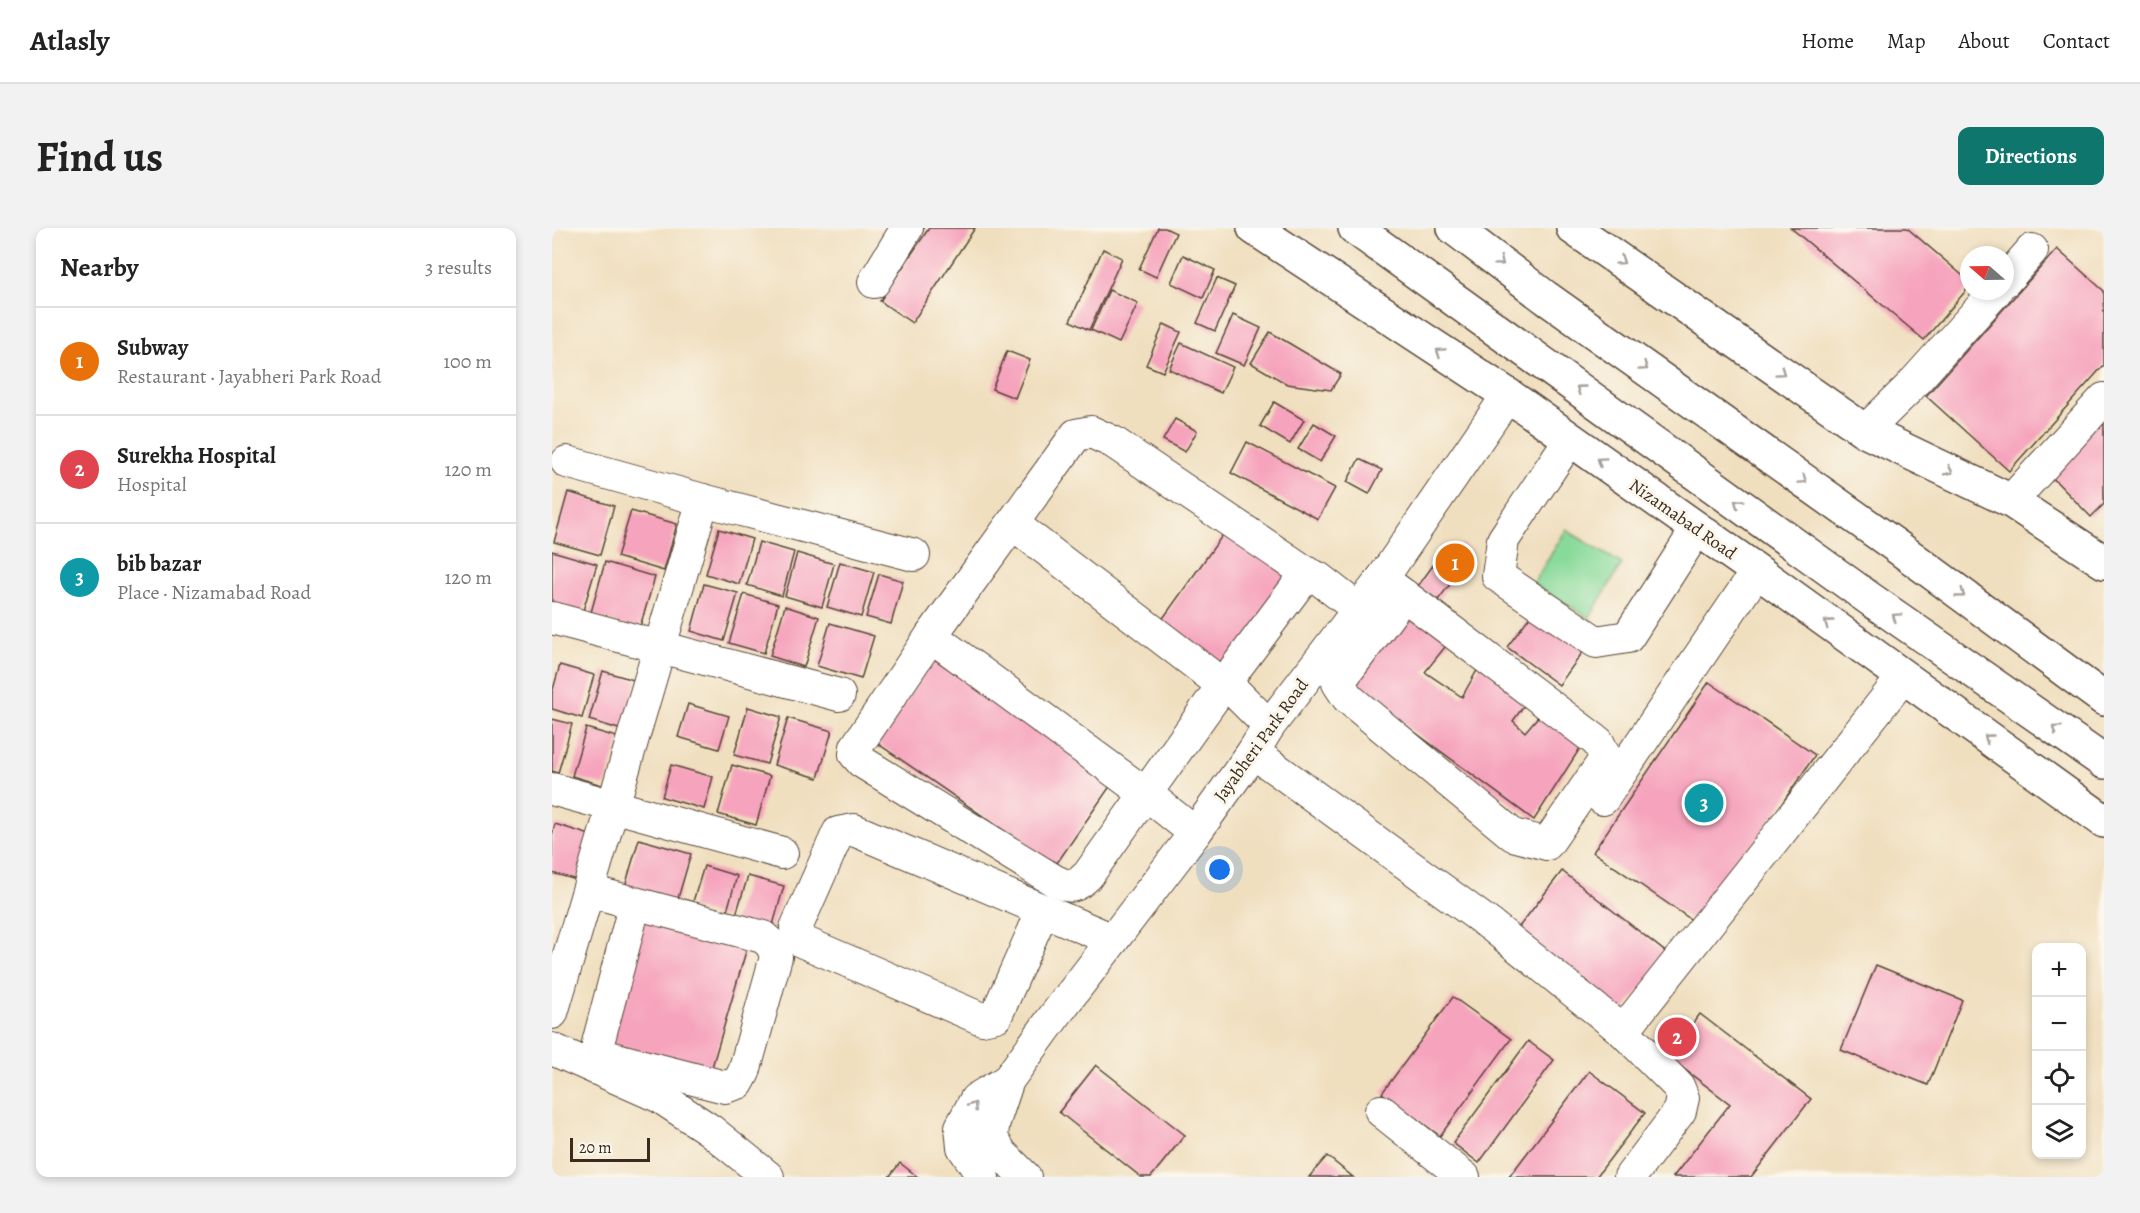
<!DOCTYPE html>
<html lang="en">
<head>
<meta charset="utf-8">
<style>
	body { margin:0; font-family:Alegreya,serif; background:#f2f2f2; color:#222 }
	.controls { position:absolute; right:18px; bottom:18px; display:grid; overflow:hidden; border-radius:12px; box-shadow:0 3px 9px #0003 }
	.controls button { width:54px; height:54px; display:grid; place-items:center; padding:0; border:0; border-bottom:2px solid #e0e0e0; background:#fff; color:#222; font:30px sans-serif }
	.compass { position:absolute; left:1408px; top:18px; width:54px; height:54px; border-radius:50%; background:#fff; box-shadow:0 3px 9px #0003; rotate:290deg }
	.scale { position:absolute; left:18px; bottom:15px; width:80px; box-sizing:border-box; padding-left:6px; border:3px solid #3b2a1e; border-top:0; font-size:16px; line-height:21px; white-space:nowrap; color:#3b2a1e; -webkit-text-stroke:4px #fbf7ec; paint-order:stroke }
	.you { position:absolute; left:668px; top:642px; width:21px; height:21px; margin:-15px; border:4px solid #fff; border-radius:50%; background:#1a73e8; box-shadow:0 0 0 9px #1a73e833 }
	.badge { display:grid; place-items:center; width:39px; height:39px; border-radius:50%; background:#0f766e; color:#fff; font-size:20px; font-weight:700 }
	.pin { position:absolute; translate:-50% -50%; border:3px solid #fff; box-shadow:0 2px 6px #0006 }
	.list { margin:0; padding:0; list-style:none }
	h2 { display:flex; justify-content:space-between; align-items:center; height:78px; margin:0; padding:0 24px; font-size:26px }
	h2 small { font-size:20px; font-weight:400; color:#767676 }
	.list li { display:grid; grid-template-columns:39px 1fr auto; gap:18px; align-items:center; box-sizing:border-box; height:108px; padding:0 24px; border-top:2px solid #e0e0e0 }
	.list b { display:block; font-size:22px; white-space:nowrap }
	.list p { margin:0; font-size:20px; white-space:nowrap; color:#767676 }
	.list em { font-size:20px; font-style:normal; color:#767676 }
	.icon { flex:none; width:33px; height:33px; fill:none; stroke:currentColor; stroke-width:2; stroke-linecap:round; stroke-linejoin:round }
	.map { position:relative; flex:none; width:1552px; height:949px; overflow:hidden; border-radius:12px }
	header { display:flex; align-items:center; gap:36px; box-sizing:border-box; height:84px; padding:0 30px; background:#fff; border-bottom:2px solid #e0e0e0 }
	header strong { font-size:28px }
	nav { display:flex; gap:33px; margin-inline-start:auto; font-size:21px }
	.intro { display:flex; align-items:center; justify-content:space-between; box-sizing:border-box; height:144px; padding:0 36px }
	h1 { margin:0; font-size:42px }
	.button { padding:15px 27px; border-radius:12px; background:#0f766e; color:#fff; font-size:21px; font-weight:700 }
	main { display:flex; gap:36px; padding:0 36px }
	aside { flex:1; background:#fff; border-radius:12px; box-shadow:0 3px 9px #0003 }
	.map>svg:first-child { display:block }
	.green { fill:#88da9a; stroke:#62825c; stroke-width:1.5 }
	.building { fill:#f6a4bd }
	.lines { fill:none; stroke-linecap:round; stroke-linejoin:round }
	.minor-casing { stroke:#564536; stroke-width:34 }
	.major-casing { stroke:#564536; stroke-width:36 }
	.highway-casing { stroke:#564536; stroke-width:36 }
	.minor { stroke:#fff; stroke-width:32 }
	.major { stroke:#fff; stroke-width:33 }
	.highway { stroke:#fff; stroke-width:33 }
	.oneway { stroke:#a79f9a }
	.labels { text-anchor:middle; stroke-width:6; stroke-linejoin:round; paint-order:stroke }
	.street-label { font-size:18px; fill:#3b2a1e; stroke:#fbf7ec }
</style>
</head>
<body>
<header>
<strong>Atlasly</strong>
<nav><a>Home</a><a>Map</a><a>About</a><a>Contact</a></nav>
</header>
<div class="intro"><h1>Find us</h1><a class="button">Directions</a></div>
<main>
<aside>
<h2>Nearby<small>3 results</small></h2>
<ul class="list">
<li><span class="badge" style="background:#e8710a">1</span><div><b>Subway</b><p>Restaurant · Jayabheri Park Road</p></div><em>100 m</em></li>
<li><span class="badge" style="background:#e0444e">2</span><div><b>Surekha Hospital</b><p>Hospital</p></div><em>120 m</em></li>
<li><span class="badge" style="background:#0f9aa8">3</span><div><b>bib bazar</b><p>Place · Nizamabad Road</p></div><em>120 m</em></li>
</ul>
</aside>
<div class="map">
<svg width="1552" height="949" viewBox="0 0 1552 949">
	<rect width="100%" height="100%" fill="#fbf7ec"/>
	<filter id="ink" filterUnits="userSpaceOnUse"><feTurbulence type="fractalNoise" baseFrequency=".0167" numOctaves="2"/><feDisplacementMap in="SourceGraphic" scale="12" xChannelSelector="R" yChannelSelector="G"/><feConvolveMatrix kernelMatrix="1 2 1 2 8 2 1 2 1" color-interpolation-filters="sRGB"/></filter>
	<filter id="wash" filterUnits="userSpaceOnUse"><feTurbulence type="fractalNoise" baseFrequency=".008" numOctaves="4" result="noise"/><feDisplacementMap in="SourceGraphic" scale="24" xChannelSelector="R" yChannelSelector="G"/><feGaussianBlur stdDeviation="1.35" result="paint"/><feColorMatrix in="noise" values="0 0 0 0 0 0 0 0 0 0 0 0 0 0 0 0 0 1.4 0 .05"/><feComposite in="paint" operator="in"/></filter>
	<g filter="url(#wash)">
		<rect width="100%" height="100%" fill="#f0dfbf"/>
		<!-- green -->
		<polygon class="green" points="1014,302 1070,336 1037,390 981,356"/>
		<g id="blocks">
			<!-- building -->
			<g class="building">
				<polygon points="377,0 423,0 360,95 328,73"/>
				<polygon points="606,0 613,0 624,5 604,49 587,41"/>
				<polygon points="1239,0 1355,0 1417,53 1417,59 1372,112"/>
				<polygon points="551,21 570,30 537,102 518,93"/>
				<polygon points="1505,21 1552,63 1552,137 1457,243 1374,168"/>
				<polygon points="631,27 663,42 651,70 619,55"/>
				<polygon points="665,50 683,58 663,103 645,95"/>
				<polygon points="557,62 586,75 567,115 539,102"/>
				<polygon points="681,87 709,100 692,137 664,125"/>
				<polygon points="612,96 629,104 611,144 594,137"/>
				<polygon points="718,104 789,146 779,162 735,156 699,135"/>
				<polygon points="629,115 681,139 669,165 617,141"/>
				<polygon points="455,123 478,132 463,170 440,161"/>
				<polygon points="722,174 752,192 738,216 708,198"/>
				<polygon points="1552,184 1552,276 1539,289 1493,242"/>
				<polygon points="623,191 645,203 633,224 611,212"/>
				<polygon points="762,195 784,208 768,234 746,221"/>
				<polygon points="695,214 783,260 766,291 679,245"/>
				<polygon points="807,231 830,242 817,266 795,254"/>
				<polygon points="16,264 62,278 48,327 2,314"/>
				<polygon points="79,283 125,296 112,343 65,329"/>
				<polygon points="677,298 744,346 675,441 609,393"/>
				<polygon points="167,301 200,311 187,356 154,346"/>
				<polygon points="207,314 242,324 230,368 195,357"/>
				<polygon points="909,316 920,324 903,347 891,339"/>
				<polygon points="0,323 45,336 30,386 0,378"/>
				<polygon points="245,325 282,336 270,379 233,368"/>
				<polygon points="53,334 103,349 87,402 38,388"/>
				<polygon points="288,334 322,344 309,389 275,379"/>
				<polygon points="882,336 902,351 886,372 866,358"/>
				<polygon points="327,346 351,353 339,396 314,389"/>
				<polygon points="152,356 186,365 172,413 139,403"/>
				<polygon points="192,366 226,376 212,425 177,415"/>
				<polygon points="851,376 901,409 873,444 910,469 928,437 976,472 961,493 973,504 990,484 1032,514 982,592 796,455"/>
				<polygon points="233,378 267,389 252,439 218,428"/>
				<polygon points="982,383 1033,421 1007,457 955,419"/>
				<polygon points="278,395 322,408 309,451 265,438"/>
				<polygon points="382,431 561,554 503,638 325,515"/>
				<polygon points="8,437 42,447 30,490 0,481 0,465"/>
				<polygon points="51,443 85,453 70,502 37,492"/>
				<polygon points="1157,454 1263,527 1147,697 1041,624"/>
				<polygon points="136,476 177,488 167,521 126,509"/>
				<polygon points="196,479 229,489 215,536 182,527"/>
				<polygon points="236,490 280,503 266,550 222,537"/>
				<polygon points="0,491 20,496 6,545 0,543"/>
				<polygon points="34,500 68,510 53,558 20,548"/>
				<polygon points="119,537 161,549 152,581 110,569"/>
				<polygon points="180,537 218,548 204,597 166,586"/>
				<polygon points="3,596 38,607 25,652 0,645 0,607"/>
				<polygon points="87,611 139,626 124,677 72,662"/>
				<polygon points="152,638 185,648 173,690 139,680"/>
				<polygon points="1010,643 1116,726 1069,786 963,704"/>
				<polygon points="196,648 232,658 219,704 182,693"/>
				<polygon points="87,689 197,713 158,846 53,814"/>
				<polygon points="1324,737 1410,772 1376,857 1289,822"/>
				<polygon points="901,769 959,811 888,908 830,865"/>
				<polygon points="1148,786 1259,871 1199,949 1121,949 1178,876 1115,828"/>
				<polygon points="976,813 1002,832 927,935 901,915"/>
				<polygon points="544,837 633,907 599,949 589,949 507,884"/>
				<polygon points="1037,843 1093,885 1044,949 957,949"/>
				<polygon points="775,928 801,949 757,949"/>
				<polygon points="348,935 366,949 337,949"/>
			</g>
		</g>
	</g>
	<g filter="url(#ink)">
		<use href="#blocks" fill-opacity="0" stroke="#564536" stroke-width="1.5"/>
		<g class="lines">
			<defs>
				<g id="minor">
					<polyline points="1453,53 1480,22"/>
					<polyline points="322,54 355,0"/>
					<polyline points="1313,203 1357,160 1444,63"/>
					<polyline points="1018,211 951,312 946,348 1044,414 1076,409 1145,301"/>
					<polyline points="15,234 151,272 362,327"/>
					<polyline points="1459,273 1552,171"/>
					<polyline points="461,296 671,457 682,463 717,498"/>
					<path d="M755,345l-84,112 -135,190c-13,12 -16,14 -33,6l-193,-119 -7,-8 1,-7 75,-111 145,-201 15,-3 22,10 194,131 11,5 40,31"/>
					<polyline points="830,351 861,374 1046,514 1054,530 995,616 961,607 796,470 786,455 852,367"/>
					<polyline points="0,390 287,467"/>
					<polyline points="379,408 602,572 643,605"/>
					<polyline points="701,524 940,698 1071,803"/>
					<polyline points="0,561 230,625"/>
					<polyline points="1051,571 1205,343"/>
					<polyline points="37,663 211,709 220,717 224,729 192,844 186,855 173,859 56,829 49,824 46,815 83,675"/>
					<polyline points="491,682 444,788 430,791 249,713 244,700 286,605 302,602 561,712"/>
					<polyline points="0,785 151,272"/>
					<polyline points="0,821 108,869 158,902 216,949"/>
					<polyline points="829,883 912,949"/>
					<polyline points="431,949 411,919 409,899 424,871 456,852"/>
					<polyline points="473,949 450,926 440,911 441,897 456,852 501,790 643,605 701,524 717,498 830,351 956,167"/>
					<polyline points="1078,949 1128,883 1131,870 1126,858 1071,803 1351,449"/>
				</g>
				<g id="major">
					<polyline points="702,0 956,167 1205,343 1552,593"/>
					<polyline points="1021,0 1313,203 1459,273 1552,334"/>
				</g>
				<g id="highway">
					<polyline points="803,0 1318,371 1552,534"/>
					<polyline points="902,0 993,69 1344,318 1552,471"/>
				</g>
			</defs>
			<!-- minor casing -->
			<use href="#minor" class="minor-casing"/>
			<!-- major casing -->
			<use href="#major" class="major-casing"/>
			<!-- highway casing -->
			<use href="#highway" class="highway-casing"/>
			<!-- minor -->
			<use href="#minor" class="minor"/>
			<!-- major -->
			<use href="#major" class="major"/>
			<!-- highway -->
			<use href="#highway" class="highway"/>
		</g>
		<!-- one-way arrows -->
		<defs><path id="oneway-chevron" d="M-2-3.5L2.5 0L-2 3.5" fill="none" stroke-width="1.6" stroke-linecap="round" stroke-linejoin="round" transform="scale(1.5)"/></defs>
		<g class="oneway">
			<use href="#oneway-chevron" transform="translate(1069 33) rotate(35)"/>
			<use href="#oneway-chevron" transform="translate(948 34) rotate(37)"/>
			<use href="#oneway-chevron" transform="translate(888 124) rotate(-146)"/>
			<use href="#oneway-chevron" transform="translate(1092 139) rotate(35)"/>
			<use href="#oneway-chevron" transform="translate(1229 144) rotate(35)"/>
			<use href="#oneway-chevron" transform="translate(1028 161) rotate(-144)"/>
			<use href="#oneway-chevron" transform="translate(1049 233) rotate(-145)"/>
			<use href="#oneway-chevron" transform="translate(1397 243) rotate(26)"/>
			<use href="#oneway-chevron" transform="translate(1251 252) rotate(35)"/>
			<use href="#oneway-chevron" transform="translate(1186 275) rotate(-144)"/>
			<use href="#oneway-chevron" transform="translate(1409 366) rotate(36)"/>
			<use href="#oneway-chevron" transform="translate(1344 389) rotate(-145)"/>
			<use href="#oneway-chevron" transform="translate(1276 395) rotate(-144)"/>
			<use href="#oneway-chevron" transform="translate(1504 501) rotate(-145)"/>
			<use href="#oneway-chevron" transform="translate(1436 510) rotate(-144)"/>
			<use href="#oneway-chevron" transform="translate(421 878) rotate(-57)"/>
		</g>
	</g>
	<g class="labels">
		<!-- street labels -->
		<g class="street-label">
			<text transform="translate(1131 291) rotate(35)" y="6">Nizamabad Road</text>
			<text transform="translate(709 512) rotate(-54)" y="6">Jayabheri Park Road</text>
		</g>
	</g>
</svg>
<div class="controls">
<button>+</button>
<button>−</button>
<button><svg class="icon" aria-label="locate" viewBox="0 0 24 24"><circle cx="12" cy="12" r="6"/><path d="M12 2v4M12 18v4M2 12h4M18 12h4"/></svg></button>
<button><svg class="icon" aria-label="layers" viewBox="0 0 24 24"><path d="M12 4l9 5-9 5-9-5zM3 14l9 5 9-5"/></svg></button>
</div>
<svg class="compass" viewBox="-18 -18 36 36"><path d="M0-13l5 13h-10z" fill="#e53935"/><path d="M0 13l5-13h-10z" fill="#767676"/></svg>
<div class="scale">20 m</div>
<div class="you"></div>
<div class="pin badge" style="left:903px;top:335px;background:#e8710a">1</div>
<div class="pin badge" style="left:1125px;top:809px;background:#e0444e">2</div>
<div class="pin badge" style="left:1152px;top:575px;background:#0f9aa8">3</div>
</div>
</main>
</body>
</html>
